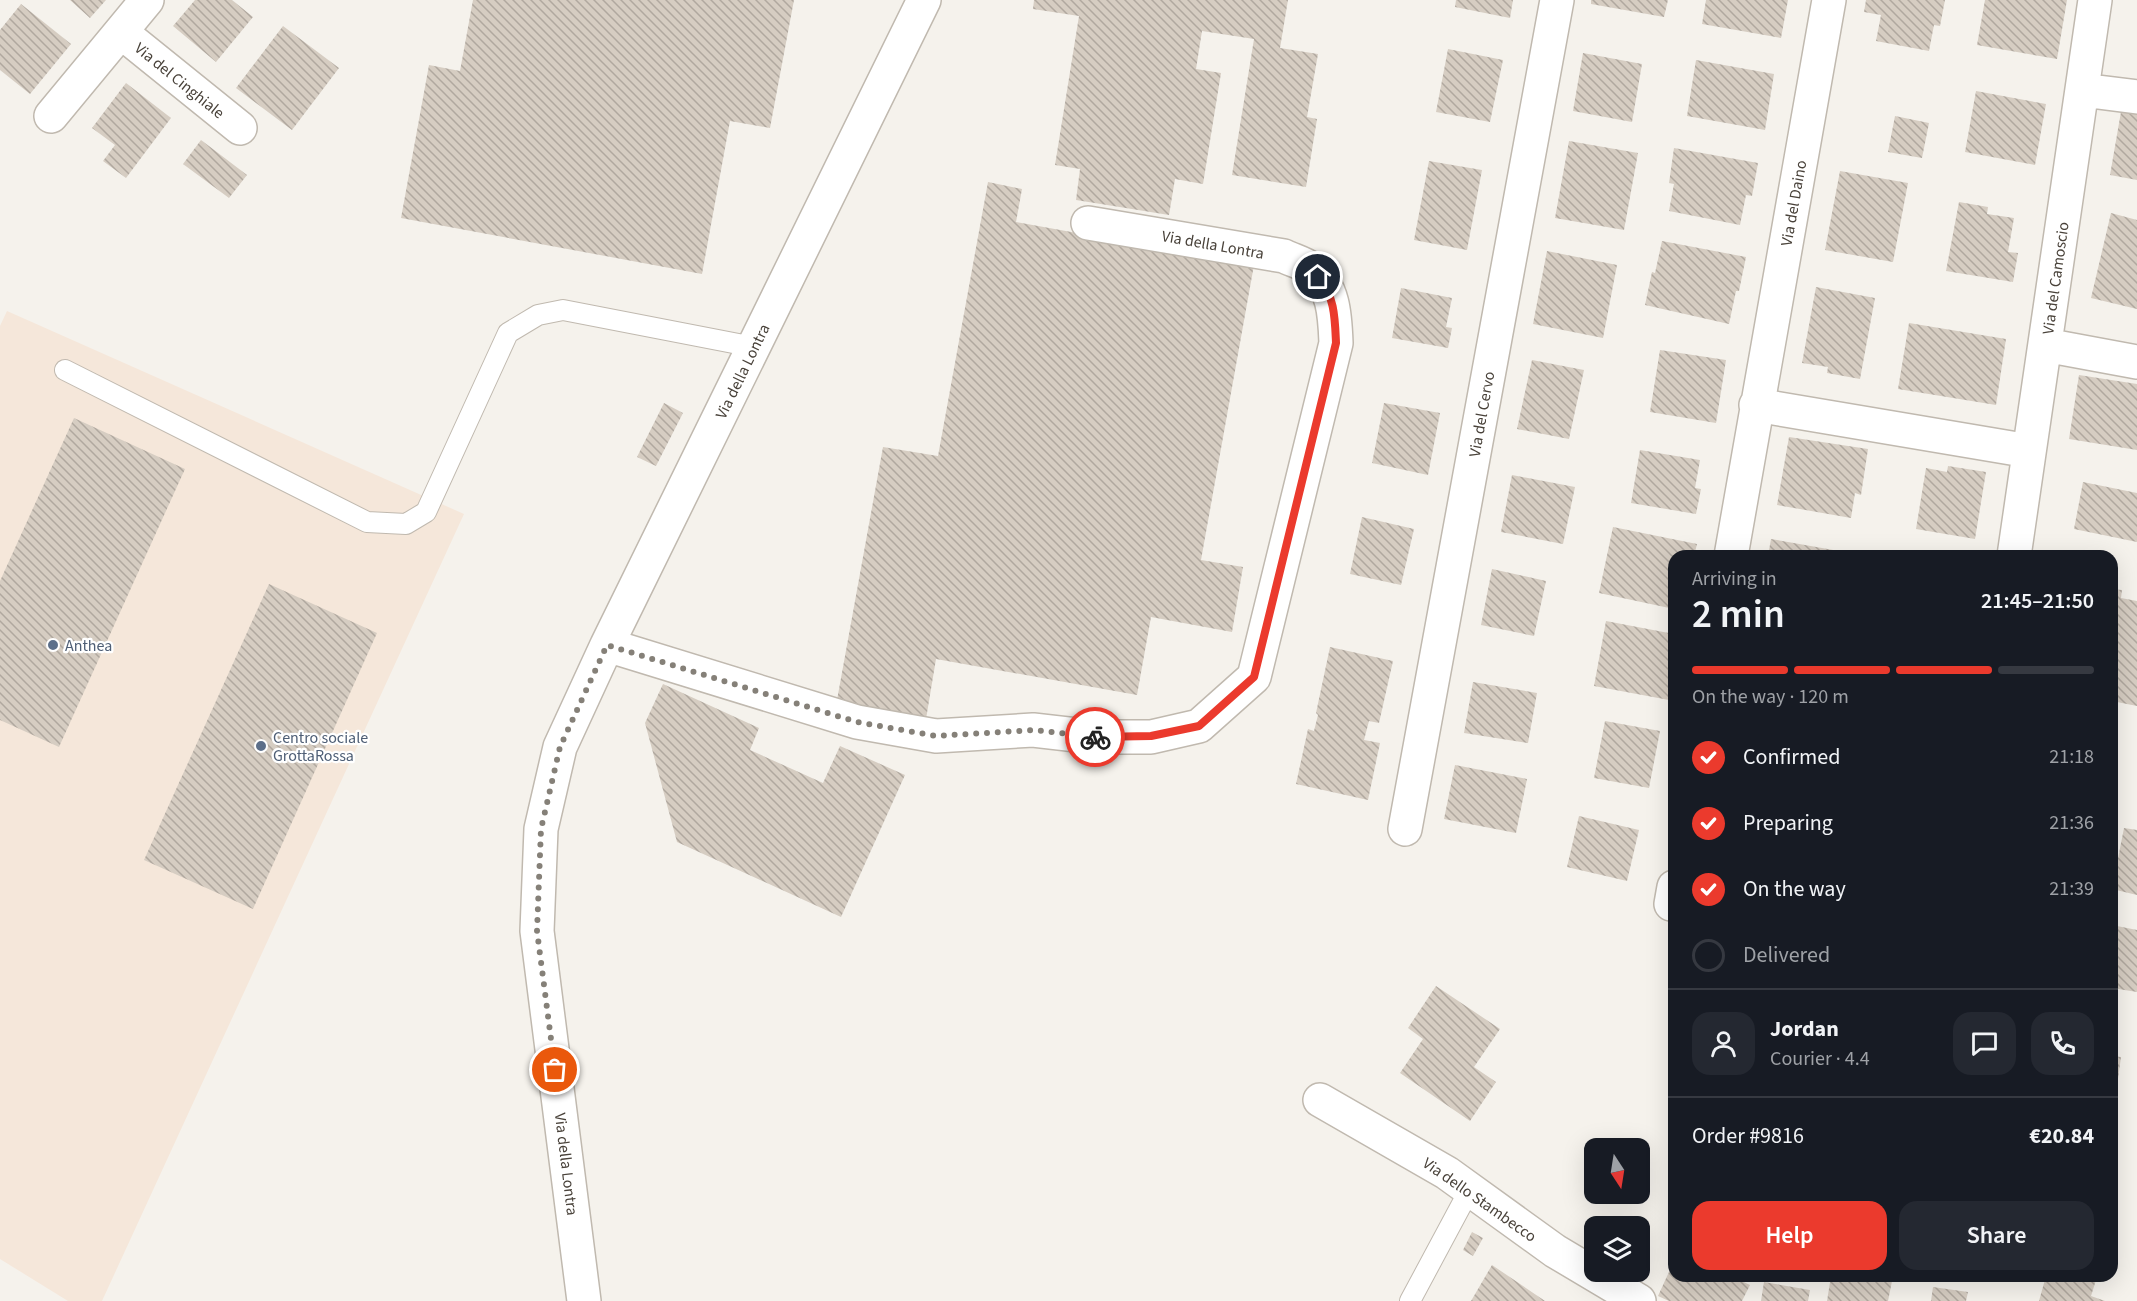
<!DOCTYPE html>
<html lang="en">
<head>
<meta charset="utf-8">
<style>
	:root { --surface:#171b24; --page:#242831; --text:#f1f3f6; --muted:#9ea1a6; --line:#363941; --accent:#eb3a2d }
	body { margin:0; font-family:"Source Sans 3",sans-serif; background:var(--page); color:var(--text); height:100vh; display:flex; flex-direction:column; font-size:22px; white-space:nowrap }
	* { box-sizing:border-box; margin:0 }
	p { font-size:20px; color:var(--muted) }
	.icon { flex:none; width:33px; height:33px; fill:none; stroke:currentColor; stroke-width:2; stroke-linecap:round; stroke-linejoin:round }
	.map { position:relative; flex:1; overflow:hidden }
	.drawer { position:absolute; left:1668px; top:550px; width:450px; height:732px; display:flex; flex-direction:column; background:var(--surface); border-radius:18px; box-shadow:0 6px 24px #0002 }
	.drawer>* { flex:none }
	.needle { width:39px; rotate:168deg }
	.controls { position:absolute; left:1584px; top:1138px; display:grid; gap:12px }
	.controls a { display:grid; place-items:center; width:66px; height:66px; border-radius:12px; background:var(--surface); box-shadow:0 6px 24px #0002; font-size:30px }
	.pin { position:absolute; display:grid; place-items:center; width:51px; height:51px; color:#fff; margin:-26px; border:3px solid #fff; border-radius:50%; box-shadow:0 2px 6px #0007 }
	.courier { position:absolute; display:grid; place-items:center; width:60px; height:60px; margin:-30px; border:4px solid #eb3a2d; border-radius:50%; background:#fff; color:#222; box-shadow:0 2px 8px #0007 }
	.summary em { font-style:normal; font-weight:600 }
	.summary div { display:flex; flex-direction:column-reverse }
	.summary { display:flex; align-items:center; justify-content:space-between; height:102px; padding:0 24px }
	h1 { font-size:39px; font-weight:600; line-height:45px }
	.bar { display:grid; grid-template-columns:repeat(4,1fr); gap:9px 6px; align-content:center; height:72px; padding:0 24px }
	.bar i { height:8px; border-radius:4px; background:var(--line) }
	.bar .selected { background:var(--accent) }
	.bar p { grid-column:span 4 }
	.line { display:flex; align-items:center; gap:15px; padding:0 24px; border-top:2px solid var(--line) }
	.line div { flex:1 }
	.round { display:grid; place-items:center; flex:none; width:63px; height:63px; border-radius:18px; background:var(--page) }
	ol { padding:0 24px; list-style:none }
	li { display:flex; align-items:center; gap:18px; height:66px }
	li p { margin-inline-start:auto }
	li .icon { padding:6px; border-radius:50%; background:var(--accent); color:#fff; stroke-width:4 }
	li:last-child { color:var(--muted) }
	li i { width:33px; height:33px; border:3px solid var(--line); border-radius:50% }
	.primary-button { display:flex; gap:12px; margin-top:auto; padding:12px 24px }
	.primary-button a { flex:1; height:69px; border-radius:18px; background:var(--accent); color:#fff; font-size:24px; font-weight:600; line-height:69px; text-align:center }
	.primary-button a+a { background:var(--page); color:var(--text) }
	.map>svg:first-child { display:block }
	.commercial { fill:#f5e7da }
	.building { fill:url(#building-back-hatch) }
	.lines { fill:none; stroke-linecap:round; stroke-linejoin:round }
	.lane-casing { stroke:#c0b9af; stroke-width:22 }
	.street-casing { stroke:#c0b9af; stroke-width:36 }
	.lane { stroke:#fff; stroke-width:20 }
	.street { stroke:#fff; stroke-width:33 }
	.done { stroke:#858078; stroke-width:6; stroke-dasharray:0 10.8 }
	.route { stroke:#eb3a2d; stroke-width:8 }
	.service-dot { fill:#5c6f8a; stroke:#fff; stroke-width:2 }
	.labels { text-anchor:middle; stroke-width:4.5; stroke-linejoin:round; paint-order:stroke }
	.street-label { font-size:16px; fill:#49423a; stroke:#fff }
	.service-label { font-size:16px; fill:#4e5e75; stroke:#fff; text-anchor:start }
</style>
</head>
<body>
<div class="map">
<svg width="2137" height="1301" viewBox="0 0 2137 1301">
	<defs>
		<pattern id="building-back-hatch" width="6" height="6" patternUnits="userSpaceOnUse" patternTransform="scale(1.5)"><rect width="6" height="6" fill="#d6cdc2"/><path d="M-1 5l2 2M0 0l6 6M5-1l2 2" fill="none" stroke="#b0a89f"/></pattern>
	</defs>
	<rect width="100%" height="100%" fill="#f5f2ec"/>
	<!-- commercial -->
	<path class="commercial" d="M7,311L464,514L102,1301H68L0,1259V326Z"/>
	<!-- building -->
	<path class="building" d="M70,0H106L90,18Z
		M195,0H232L253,17L216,62L173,26Z
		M473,0H794L770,128L730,121L702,274L401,218L429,65L460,71Z
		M1034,0H1288L1280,48L1318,54L1307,117L1317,119L1306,187L1232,175L1254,39L1202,31L1196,69L1221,73L1203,184L1175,179L1169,215L1076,200L1080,169L1055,165L1079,16L1033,9Z
		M1456,0H1513L1510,18L1455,7Z
		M1591,0H1668L1664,17L1591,4Z
		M1706,0H1788L1781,38L1702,24Z
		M1866,0H1945L1940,26L1934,25L1929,51L1876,41L1881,15L1864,12Z
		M1985,0H2067L2057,59L1977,45Z
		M21,4L71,44L30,94L0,70V30Z
		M283,26L339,68L292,130L236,88Z
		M1448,49L1503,60L1490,122L1436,112Z
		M1583,53L1642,64L1632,122L1573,111Z
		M1696,60L1774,74L1765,130L1687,116Z
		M126,83L171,118L126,178L103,161L115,145L92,128Z
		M1976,91L2046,104L2035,165L1965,152Z
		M2122,106L2137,108V180L2110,175Z
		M1895,116L1929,123L1922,158L1888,152Z
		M201,140L247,175L229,198L183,164Z
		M1569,141L1638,153L1624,230L1555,218Z
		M1674,148L1758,163L1752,196L1746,195L1740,225L1669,211L1674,184L1669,183Z
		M1429,161L1482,170L1467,250L1414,240Z
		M1840,171L1908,183L1893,262L1825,250Z
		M988,182L1022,189L1016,222L1254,265L1201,560L1243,567L1232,632L1151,617L1137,695L936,659L926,719L837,700L883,447L938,456Z
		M1959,202L1988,207L1987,214L2014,218L2008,252L2018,253L2013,282L1946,271Z
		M2111,213L2137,220V309L2091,298Z
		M1662,241L1746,257L1739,291H1736L1729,324L1645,305L1652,272L1655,273Z
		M1547,251L1617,265L1603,338L1533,324Z
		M1816,287L1875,298L1860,379L1827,373L1828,367L1802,363Z
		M1401,288L1452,298L1446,327L1452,328L1448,348L1392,338Z
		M1909,323L2006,339L1996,405L1898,389Z
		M1660,350L1726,360L1716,423L1650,412Z
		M1532,360L1584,370L1569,439L1517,429Z
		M2079,375L2137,384V450L2069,439Z
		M664,403L683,413L656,466L637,457Z
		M1384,403L1440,413L1428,475L1372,463Z
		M74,418L185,469L59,747L0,720V581Z
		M1789,437L1868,449L1861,495L1855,493L1851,518L1777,505Z
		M1640,450L1700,460L1695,488L1701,489L1696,514L1631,503Z
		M1948,466L1986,472L1975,539L1916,529L1926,468L1947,472Z
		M1512,475L1575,487L1563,544L1501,532Z
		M2083,482L2137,493V542L2074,529Z
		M1362,517L1414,529L1401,585L1350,574Z
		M1613,527L1697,544L1694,556H1674V609L1599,593Z
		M1771,539L1839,551L1838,556H1768Z
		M1492,569L1546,581L1534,636L1481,625Z
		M269,584L377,633L253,909L144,860Z
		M2112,589L2122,590L2121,598L2137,601V706L2112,701Z
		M1606,621L1674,634L1670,665L1674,666V676L1669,700L1594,686Z
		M1330,647L1393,661L1379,723L1369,721L1364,740L1380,743L1368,800L1296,784L1308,729L1314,731L1318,715L1316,713Z
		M1473,682L1537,693L1528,743L1464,733Z
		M663,684L759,728L750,750L823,783L840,746L905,775L841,917L677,842L645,723Z
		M1605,721L1660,731L1649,788L1594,778Z
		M1455,765L1527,779L1516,833L1444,819Z
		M1579,816L1639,830L1627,881L1567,867Z
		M2124,828L2137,830V895L2112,889Z
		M2112,925L2137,930V992L2112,988Z
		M1436,986L1500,1029L1474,1067L1496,1082L1470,1121L1400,1073L1423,1039L1408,1028Z
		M2112,1056L2121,1057L2113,1115H2112Z
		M1472,1232L1483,1238L1473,1256L1463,1250Z
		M1674,1261V1276H1731L1750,1285L1742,1301H1669L1658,1296Z
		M1492,1265L1545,1301H1471Z
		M1831,1276H1893L1888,1301H1827Z
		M2046,1276H2085L2096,1280L2091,1296L2105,1301H2039Z
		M1764,1282L1810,1290L1808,1301H1761Z
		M1933,1287L1968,1292L1966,1301H1931Z"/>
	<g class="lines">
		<defs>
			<path id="lane" d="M65,370L367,522L406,524L426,512L508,333L538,315L563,310L754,347
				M1410,1301L1470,1189"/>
			<path id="street" d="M121,32L240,128
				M2082,90L2137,97
				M51,116L147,0
				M2045,345L2137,362
				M1756,405L2029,451
				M1731,556L1829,0
				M2014,556L2095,0
				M607,645L857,722L936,736L1033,730L1094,737H1151L1199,726L1254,677L1336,343C1335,316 1334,286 1310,268C1303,263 1292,260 1284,256L1088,223
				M1405,829L1557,0
				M1671,904L1674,887
				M1320,1100L1447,1173L1555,1251L1639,1301
				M584,1301L537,931L541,829L560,747L607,645L924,0"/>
		</defs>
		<!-- lane casing -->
		<use href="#lane" class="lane-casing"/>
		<!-- street casing -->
		<use href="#street" class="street-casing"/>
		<!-- lane -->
		<use href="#lane" class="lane"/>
		<!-- street -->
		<use href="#street" class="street"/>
	</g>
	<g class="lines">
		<!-- done -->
		<path class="done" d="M555,1070L537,931L541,829L560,747L607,645L857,722L936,736L1034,730L1095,737"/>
		<!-- route -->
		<path class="route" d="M1095,737L1151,736L1199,726L1254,677L1336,343C1335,320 1335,295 1318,277"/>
	</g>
	<!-- markers -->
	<g class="service-dot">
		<circle cx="53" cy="645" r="6"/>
		<circle cx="261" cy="746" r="6"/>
	</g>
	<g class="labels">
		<!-- street labels -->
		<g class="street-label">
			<text transform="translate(180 80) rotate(39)" y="6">Via del Cinghiale</text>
			<text transform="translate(1793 203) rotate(-80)" y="6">Via del Daino</text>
			<text transform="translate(1213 244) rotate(10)" y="6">Via della Lontra</text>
			<text transform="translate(2055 278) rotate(-82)" y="6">Via del Camoscio</text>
			<text transform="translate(742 371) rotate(-64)" y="6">Via della Lontra</text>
			<text transform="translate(1481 414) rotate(-80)" y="6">Via del Cervo</text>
			<text transform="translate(567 1164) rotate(83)" y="6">Via della Lontra</text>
			<text transform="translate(1480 1199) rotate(35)" y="6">Via dello Stambecco</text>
		</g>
		<!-- service labels -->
		<g class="service-label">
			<text x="65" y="651">Anthea</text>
			<text x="273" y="743">Centro sociale<tspan x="273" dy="18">GrottaRossa</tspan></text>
		</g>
	</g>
</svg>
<div class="controls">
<a><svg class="needle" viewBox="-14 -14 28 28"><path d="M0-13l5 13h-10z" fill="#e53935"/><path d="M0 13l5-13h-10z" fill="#9ea1a6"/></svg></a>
<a><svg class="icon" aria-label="layers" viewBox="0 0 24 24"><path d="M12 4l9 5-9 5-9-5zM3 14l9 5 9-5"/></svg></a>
</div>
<div class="pin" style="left:555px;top:1070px;background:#ea580c"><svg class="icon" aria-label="bag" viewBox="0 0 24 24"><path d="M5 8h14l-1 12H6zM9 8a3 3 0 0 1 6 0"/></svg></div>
<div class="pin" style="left:1318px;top:277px;background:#1f2937"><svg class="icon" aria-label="home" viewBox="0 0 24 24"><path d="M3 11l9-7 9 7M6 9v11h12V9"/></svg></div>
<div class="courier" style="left:1095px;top:737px"><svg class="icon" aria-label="bike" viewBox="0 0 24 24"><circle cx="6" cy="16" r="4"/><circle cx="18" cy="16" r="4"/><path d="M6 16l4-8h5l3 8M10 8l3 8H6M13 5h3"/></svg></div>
<section class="drawer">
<div class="summary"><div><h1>2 min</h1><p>Arriving in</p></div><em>21:45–21:50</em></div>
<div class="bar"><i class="selected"></i><i class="selected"></i><i class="selected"></i><i></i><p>On the way · 120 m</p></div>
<ol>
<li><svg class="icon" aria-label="check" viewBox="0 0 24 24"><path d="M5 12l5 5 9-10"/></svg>Confirmed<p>21:18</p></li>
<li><svg class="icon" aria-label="check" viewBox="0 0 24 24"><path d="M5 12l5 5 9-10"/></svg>Preparing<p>21:36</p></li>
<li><svg class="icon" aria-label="check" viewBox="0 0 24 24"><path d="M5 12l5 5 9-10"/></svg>On the way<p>21:39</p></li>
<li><i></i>Delivered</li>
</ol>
<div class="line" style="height:108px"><a class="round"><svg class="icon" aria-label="person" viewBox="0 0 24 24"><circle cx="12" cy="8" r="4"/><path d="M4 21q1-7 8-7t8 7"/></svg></a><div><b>Jordan</b><p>Courier · 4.4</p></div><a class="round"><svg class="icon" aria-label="chat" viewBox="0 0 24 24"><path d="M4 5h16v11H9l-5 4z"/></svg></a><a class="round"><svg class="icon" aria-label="phone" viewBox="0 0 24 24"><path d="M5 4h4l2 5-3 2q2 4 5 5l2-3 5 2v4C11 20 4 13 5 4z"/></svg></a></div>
<div class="line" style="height:78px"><div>Order #9816</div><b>€20.84</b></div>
<div class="primary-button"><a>Help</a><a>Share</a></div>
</section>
</div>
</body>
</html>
